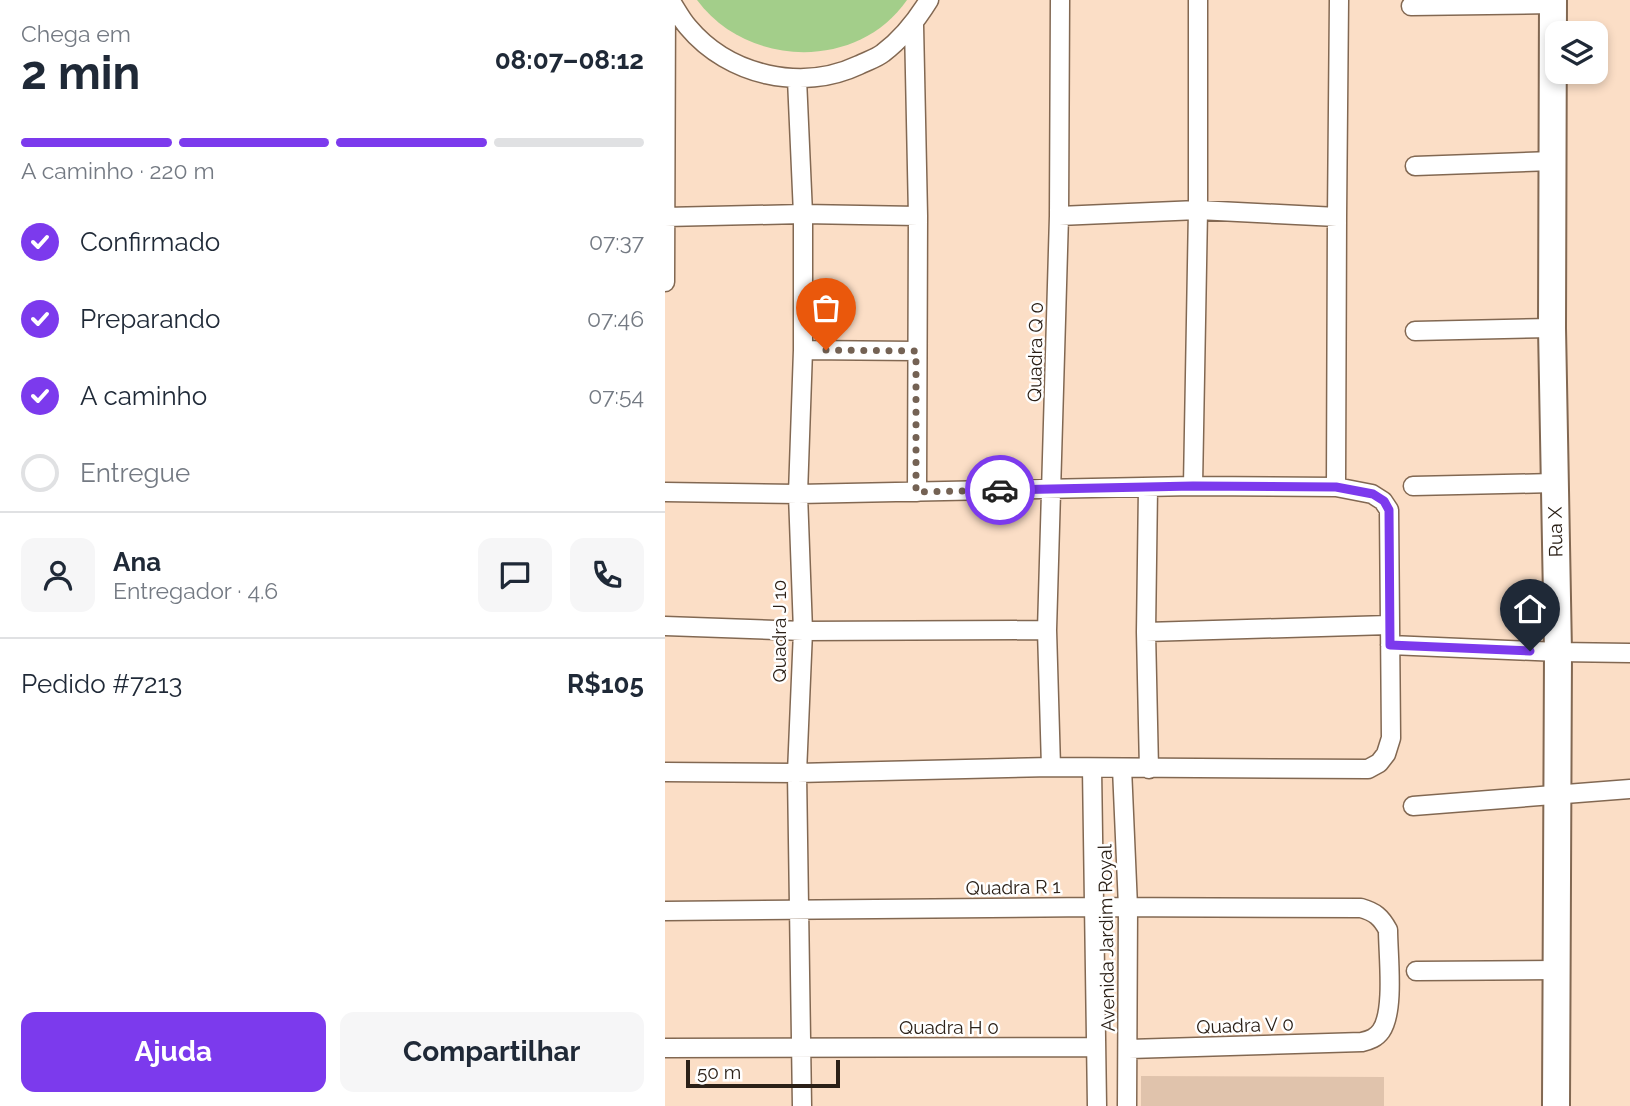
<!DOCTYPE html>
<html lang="pt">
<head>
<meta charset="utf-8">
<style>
	:root { --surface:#fff; --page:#f6f6f7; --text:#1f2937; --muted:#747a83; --line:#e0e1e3; --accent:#7c3aed }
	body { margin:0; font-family:Raleway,sans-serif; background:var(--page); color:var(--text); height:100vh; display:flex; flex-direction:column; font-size:26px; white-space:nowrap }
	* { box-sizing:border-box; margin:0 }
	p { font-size:23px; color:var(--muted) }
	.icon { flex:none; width:38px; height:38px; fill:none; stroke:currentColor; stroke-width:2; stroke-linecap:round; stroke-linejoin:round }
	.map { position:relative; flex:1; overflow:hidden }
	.sheet { display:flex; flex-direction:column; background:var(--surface); width:665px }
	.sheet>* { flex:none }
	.buttons { position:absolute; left:880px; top:21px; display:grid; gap:14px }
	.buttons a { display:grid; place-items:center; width:63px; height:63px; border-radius:14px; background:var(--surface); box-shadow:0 4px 10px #0003; font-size:35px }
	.scale { position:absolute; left:21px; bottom:18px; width:154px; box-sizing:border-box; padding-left:7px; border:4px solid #2b2017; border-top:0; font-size:19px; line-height:24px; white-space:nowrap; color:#2b2017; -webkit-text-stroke:5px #fff; paint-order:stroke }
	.pin { position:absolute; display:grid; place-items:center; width:60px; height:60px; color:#fff; margin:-72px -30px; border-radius:50% 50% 50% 0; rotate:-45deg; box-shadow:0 0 7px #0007 }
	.pin .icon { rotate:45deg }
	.courier { position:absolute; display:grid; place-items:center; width:70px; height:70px; margin:-35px; border:5px solid #7c3aed; border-radius:50%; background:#fff; color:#222; box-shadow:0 2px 9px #0007 }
	.headline em { font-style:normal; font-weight:700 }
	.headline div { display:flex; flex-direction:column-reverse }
	.headline { display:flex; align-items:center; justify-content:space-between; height:119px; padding:0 21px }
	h1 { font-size:46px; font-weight:700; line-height:52px }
	.bar { display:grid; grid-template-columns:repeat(4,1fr); gap:10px 7px; align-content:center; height:84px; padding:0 21px }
	.bar i { height:9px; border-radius:5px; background:var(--line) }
	.bar .on { background:var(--accent) }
	.bar p { grid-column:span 4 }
	.line { display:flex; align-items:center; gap:18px; padding:0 21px; border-top:2px solid var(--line) }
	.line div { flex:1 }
	.round { display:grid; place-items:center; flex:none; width:74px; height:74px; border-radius:14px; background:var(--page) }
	ol { padding:0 21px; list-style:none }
	li { display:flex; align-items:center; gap:21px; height:77px }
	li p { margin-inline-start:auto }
	li .icon { padding:7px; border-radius:50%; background:var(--accent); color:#fff; stroke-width:4 }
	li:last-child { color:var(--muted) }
	li i { width:38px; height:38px; border:4px solid var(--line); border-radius:50% }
	.cta { display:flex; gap:14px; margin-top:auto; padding:14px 21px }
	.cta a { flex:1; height:80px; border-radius:14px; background:var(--accent); color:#fff; font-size:28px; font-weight:700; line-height:80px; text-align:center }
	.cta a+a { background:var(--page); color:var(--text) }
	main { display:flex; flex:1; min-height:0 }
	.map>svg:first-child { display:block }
	.green { fill:#a3ce8a }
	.building { fill:#e0c3ac }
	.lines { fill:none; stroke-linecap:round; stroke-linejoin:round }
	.street-casing { stroke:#826852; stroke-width:21 }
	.secondary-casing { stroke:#826852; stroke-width:30 }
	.street { stroke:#fff; stroke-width:18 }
	.secondary { stroke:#fff; stroke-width:26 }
	.done { stroke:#746254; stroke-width:7; stroke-dasharray:0 12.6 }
	.route { stroke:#7c3aed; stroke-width:9 }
	.labels { text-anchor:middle; stroke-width:5; stroke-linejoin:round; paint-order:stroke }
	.street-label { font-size:19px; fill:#2b2017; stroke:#fff }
</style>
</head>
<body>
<main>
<section class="sheet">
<div class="headline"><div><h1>2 min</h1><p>Chega em</p></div><em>08:07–08:12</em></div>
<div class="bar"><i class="on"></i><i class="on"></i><i class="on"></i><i></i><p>A caminho · 220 m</p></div>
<ol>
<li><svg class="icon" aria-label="check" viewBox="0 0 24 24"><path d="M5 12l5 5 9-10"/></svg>Confirmado<p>07:37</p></li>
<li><svg class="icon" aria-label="check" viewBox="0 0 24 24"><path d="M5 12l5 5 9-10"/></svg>Preparando<p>07:46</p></li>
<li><svg class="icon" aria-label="check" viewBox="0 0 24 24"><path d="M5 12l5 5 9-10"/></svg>A caminho<p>07:54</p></li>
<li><i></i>Entregue</li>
</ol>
<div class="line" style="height:126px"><a class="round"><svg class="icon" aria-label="person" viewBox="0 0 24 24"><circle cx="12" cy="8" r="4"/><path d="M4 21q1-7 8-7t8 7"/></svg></a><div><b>Ana</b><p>Entregador · 4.6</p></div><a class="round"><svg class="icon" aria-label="chat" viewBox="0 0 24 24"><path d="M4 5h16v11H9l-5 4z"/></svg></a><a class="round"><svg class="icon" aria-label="phone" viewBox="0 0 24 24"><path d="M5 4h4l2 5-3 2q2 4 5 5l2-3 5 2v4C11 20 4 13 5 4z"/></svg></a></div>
<div class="line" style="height:91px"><div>Pedido #7213</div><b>R$105</b></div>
<div class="cta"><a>Ajuda</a><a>Compartilhar</a></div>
</section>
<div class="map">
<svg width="965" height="1106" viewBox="0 0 965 1106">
	<rect width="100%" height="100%" fill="#fbdec6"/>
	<!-- green -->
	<path class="green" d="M32,0H242C193,71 82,68 32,0Z"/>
	<!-- building -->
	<path class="building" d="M476,1076L719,1077V1106H476Z"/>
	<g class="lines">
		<defs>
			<path id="street" d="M5,0C11,9 16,19 23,27C64,76 137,92 194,65C202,61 212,58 218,53C238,38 251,21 264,0
				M746,6L888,4
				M249,25L253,216L252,492
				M132,79L138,214V350L133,494L138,631L132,773L137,1106
				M750,166L888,161
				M394,216L533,210L672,217L671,487
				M0,217L138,214L253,216
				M672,217L674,0
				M0,282L1,0
				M750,331L887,328
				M138,350L251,351
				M528,486L533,210V0
				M748,486L889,483
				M483,488L481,632L484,769
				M0,492L133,494L528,486L671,487L707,494L718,501L724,510L726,738L721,754L714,763L703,769L386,767L132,773L0,772
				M0,626L138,631L382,630
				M481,632L724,625
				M725,645L893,652L965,653
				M386,767L382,630L394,216L395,0
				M427,768L432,1106
				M457,768L463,907L462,1106
				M748,806L965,789
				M0,911L429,907L696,908C710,912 716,917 723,930C723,955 730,1011 716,1031C711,1038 705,1040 697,1042L464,1049
				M751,971L892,970
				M0,1048L431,1047"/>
			<path id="secondary" d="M888,0L887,328L893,652L891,1106"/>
		</defs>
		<!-- street casing -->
		<use href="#street" class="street-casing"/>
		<!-- secondary casing -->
		<use href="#secondary" class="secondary-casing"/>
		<!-- street -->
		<use href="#street" class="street"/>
		<!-- secondary -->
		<use href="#secondary" class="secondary"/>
	</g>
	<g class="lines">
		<!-- done -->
		<path class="done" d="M161,350L251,351V492L335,490"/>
		<!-- route -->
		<path class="route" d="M335,490L528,486L671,487L708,494L719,501L724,510L725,645L865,651"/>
	</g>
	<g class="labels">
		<!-- street labels -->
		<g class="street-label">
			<text transform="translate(370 352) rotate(-89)" y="7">Quadra Q 0</text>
			<text transform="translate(890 532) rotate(-91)" y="7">Rua X</text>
			<text transform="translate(114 631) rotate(-90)" y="7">Quadra J 10</text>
			<text transform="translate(348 887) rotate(-1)" y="7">Quadra R 1</text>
			<text transform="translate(441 938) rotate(-91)" y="7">Avenida Jardim Royal</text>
			<text transform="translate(580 1025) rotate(-2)" y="7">Quadra V 0</text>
			<text x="284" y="1034">Quadra H 0</text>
		</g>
	</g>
</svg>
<div class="buttons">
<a><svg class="icon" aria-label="layers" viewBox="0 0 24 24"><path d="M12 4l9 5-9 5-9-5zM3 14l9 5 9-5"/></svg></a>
</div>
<div class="scale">50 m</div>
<div class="pin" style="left:161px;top:350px;background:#ea580c"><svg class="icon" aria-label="bag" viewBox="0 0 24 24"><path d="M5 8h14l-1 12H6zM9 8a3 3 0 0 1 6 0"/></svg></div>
<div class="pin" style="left:865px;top:651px;background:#1f2937"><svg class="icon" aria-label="home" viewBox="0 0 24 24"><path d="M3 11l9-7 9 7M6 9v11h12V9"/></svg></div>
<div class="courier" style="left:335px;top:490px"><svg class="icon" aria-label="car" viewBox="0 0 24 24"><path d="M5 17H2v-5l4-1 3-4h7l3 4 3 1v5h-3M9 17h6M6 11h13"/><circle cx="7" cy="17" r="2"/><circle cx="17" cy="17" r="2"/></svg></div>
</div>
</main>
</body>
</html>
